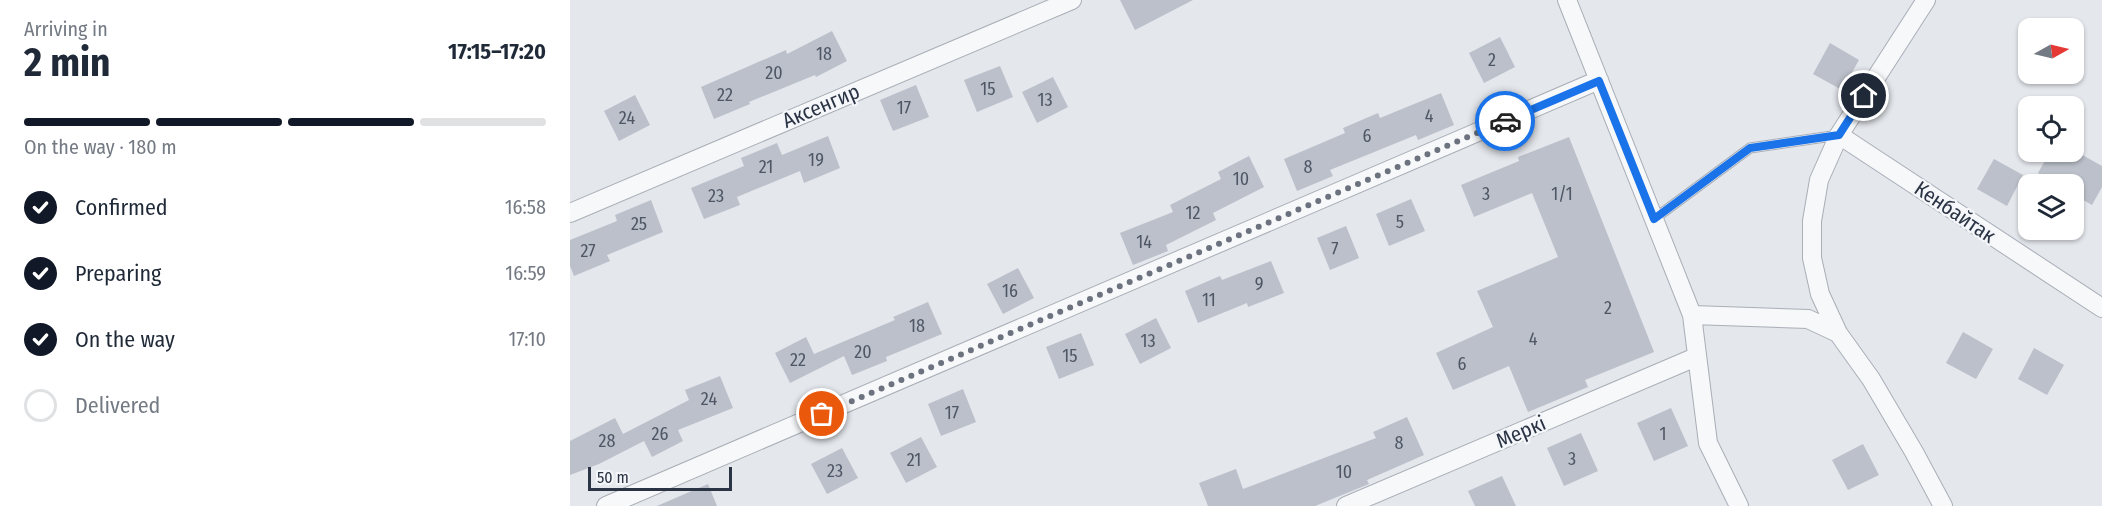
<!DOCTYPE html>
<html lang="en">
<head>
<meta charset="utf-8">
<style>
	:root { --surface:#fff; --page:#f6f6f7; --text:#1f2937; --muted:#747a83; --line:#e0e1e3; --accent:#111827 }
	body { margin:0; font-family:"Fira Sans Condensed",sans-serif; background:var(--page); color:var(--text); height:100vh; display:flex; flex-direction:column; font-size:22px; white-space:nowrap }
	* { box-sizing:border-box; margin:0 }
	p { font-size:20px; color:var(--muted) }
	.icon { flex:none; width:33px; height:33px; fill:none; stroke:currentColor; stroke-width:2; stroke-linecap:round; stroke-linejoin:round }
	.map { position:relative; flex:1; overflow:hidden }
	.drawer { display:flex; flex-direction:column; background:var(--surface); width:570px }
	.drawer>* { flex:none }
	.needle { width:39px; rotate:82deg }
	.fabs { position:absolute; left:1448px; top:18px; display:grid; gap:12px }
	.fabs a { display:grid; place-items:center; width:66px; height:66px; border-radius:12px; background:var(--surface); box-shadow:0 2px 4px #0004; font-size:30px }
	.scale { position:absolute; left:18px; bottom:15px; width:144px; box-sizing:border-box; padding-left:6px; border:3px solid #2b3445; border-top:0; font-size:16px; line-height:21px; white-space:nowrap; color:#2b3445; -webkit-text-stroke:4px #f4f6f9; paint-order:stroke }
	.pin { position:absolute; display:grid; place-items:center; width:51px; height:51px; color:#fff; margin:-26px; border:3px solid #fff; border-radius:50%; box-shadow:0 2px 6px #0007 }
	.courier { position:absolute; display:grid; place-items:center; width:60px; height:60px; margin:-30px; border:4px solid #1a73e8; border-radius:50%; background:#fff; color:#222; box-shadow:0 2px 8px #0007 }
	.head em { font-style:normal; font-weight:700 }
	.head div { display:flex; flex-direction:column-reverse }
	.head { display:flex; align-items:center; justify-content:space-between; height:102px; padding:0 24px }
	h1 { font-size:39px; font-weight:700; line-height:45px }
	.bar { display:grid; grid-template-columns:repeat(4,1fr); gap:9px 6px; align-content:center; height:72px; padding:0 24px }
	.bar i { height:8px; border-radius:4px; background:var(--line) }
	.bar .active { background:var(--accent) }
	.bar p { grid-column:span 4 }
	ol { padding:0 24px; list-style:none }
	li { display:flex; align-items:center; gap:18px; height:66px }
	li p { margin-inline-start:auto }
	li .icon { padding:6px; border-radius:50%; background:var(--accent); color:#fff; stroke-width:4 }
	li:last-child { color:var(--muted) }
	li i { width:33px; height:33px; border:3px solid var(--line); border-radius:50% }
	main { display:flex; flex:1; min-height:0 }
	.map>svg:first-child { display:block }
	.building { fill:#bbc0ca }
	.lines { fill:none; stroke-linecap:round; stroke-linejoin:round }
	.lane-casing { stroke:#a9aeb7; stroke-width:11 }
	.street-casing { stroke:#a9aeb7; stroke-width:20 }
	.lane { stroke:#f7f8fa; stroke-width:9 }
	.street { stroke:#f7f8fa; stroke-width:18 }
	.done { stroke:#6c737f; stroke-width:6; stroke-dasharray:0 10.8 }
	.route { stroke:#1a73e8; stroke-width:8 }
	.labels { text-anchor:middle; stroke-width:4.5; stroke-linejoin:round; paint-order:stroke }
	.number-label { font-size:18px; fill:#4f5766 }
	.street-label { font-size:21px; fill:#2b3445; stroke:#f4f6f9 }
</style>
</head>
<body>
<main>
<section class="drawer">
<div class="head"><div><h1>2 min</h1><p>Arriving in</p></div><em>17:15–17:20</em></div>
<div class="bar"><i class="active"></i><i class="active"></i><i class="active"></i><i></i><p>On the way · 180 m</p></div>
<ol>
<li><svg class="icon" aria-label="check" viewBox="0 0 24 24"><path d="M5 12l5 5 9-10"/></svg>Confirmed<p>16:58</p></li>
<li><svg class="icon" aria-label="check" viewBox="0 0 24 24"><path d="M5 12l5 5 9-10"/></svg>Preparing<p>16:59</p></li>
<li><svg class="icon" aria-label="check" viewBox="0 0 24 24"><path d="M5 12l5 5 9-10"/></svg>On the way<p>17:10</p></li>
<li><i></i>Delivered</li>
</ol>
</section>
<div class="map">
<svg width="1532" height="506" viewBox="0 0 1532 506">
	<rect width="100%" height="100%" fill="#e4e7ec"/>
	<!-- building -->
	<path class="building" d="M550,0H623L565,30Z
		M262,31L277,61L246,77L245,75L179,102L180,104L144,119L131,87L216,50L217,54Z
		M930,37L945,67L914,83L899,53Z
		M1260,43L1289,60L1272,90L1243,74Z
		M430,66L443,97L407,112L394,80Z
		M483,77L498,107L467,123L452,92Z
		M346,85L359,117L323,131L310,100Z
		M871,93L884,125L848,140L846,135L760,170L763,176L727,191L714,159L775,133L773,128L808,113L810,118Z
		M65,95L80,125L49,141L34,111Z
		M258,136L270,168L234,183L230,171L167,197L170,205L134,219L121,188L174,166L171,158L207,143L212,155Z
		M999,137L1084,352L1015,380L1018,387L958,412L939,366L883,390L866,353L923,327L907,291L988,257L962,193L904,217L891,185L949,161L948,157Z
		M1480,152H1507L1532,166V187L1522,205L1503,194V184H1487L1468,173Z
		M679,156L694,187L643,213L646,220L596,245L598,251L563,265L550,233L603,212L600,205L651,179L648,172Z
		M1424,159L1453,175L1437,206L1407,189Z
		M841,199L855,231L819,246L806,214Z
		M81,200L93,232L37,255L40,261L4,276L0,266V240L47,221L45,215Z
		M776,226L789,258L760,270L747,238Z
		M701,261L714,293L678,307L677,303L628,323L615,291L650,276L652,280Z
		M448,268L464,298L433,314L417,284Z
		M358,302L372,334L316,357L317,361L282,375L274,356L220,383L205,353L236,337L244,354L325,320L323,317Z
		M586,318L601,348L570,364L555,334Z
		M1393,332L1423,349L1406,379L1376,363Z
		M511,333L524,365L489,379L476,347Z
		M1464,348L1494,365L1477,395L1448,379Z
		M150,376L163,408L108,430L113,441L82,457L74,441L29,464L0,475V441L45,418L53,434L119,400L115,390Z
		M393,389L406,422L371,436L358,404Z
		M1101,408L1118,446L1084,461L1067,423Z
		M837,417L854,455L797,480L799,484L745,506H638L629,483L666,469L673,489L806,438L803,432Z
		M1011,433L1028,471L994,486L977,448Z
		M351,437L367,467L336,483L320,453Z
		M1293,444L1309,475L1278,490L1262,460Z
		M272,448L288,478L257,494L241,464Z
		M932,476L946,506H905L898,491Z
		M138,484L147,506H87Z"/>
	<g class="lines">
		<defs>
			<path id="lane" d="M1084,219L1180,148L1269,135"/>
			<path id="street" d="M997,0L1122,315L1138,443L1169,506
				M1269,135L1532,308
				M0,213L502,0
				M1122,315L1238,319L1268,333L1301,379L1344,452L1373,506
				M1268,333L1250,294L1242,258V221L1249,180L1269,135L1356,0
				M36,506L1029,80
				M776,506L1126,357"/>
		</defs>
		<!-- lane casing -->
		<use href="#lane" class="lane-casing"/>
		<!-- street casing -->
		<use href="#street" class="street-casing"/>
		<!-- lane -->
		<use href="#lane" class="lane"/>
		<!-- street -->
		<use href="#street" class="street"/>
	</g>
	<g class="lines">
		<!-- done -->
		<path class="done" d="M252,414L935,121"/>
		<!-- route -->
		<path class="route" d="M935,121L1029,81L1084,219L1180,148L1269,135L1294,96"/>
	</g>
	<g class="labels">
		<!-- number labels -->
		<g class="number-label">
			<text x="254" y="60">18</text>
			<text x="922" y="66">2</text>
			<text x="204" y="79">20</text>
			<text x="418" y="95">15</text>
			<text x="155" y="101">22</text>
			<text x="475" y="106">13</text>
			<text x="334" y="114">17</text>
			<text x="859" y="122">4</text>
			<text x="57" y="124">24</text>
			<text x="797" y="142">6</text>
			<text x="246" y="166">19</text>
			<text x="196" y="173">21</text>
			<text x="738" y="173">8</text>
			<text x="671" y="185">10</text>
			<text x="916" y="200">3</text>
			<text x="992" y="200">1/1</text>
			<text x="146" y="202">23</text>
			<text x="623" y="219">12</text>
			<text x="830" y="228">5</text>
			<text x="69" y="230">25</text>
			<text x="574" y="248">14</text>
			<text x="765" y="255">7</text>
			<text x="18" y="257">27</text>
			<text x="689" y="290">9</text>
			<text x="440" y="297">16</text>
			<text x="639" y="306">11</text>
			<text x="1038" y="314">2</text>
			<text x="347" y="332">18</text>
			<text x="963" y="345">4</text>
			<text x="578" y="347">13</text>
			<text x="293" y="358">20</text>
			<text x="500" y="362">15</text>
			<text x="228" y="366">22</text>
			<text x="892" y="370">6</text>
			<text x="139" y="405">24</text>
			<text x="382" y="419">17</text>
			<text x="90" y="440">26</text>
			<text x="1093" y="440">1</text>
			<text x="37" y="447">28</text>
			<text x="829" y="449">8</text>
			<text x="1002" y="465">3</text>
			<text x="344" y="466">21</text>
			<text x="265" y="477">23</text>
			<text x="774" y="478">10</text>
		</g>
		<!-- street labels -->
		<g class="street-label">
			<text transform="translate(251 106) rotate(-23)" y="7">Аксенгир</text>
			<text transform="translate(1385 212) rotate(34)" y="7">Кенбайтак</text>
			<text transform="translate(951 432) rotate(-23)" y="7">Меркі</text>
		</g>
	</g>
</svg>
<div class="fabs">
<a><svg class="needle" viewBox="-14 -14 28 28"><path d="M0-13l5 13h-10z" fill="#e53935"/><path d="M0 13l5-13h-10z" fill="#747a83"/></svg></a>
<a><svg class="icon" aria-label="locate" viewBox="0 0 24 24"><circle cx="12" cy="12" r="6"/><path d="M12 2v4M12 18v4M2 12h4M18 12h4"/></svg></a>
<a><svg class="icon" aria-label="layers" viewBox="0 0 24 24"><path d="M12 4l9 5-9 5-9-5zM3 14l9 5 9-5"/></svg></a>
</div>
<div class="scale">50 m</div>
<div class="pin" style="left:252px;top:414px;background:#ea580c"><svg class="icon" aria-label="bag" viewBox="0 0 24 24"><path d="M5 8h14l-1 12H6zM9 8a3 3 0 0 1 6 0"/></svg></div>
<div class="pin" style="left:1294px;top:96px;background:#1f2937"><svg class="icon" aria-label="home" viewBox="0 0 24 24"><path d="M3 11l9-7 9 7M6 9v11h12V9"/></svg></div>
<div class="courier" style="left:935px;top:121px"><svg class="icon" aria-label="car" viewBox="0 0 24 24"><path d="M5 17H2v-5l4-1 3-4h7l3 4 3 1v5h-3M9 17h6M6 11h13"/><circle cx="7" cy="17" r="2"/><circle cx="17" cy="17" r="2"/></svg></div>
</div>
</main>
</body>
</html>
